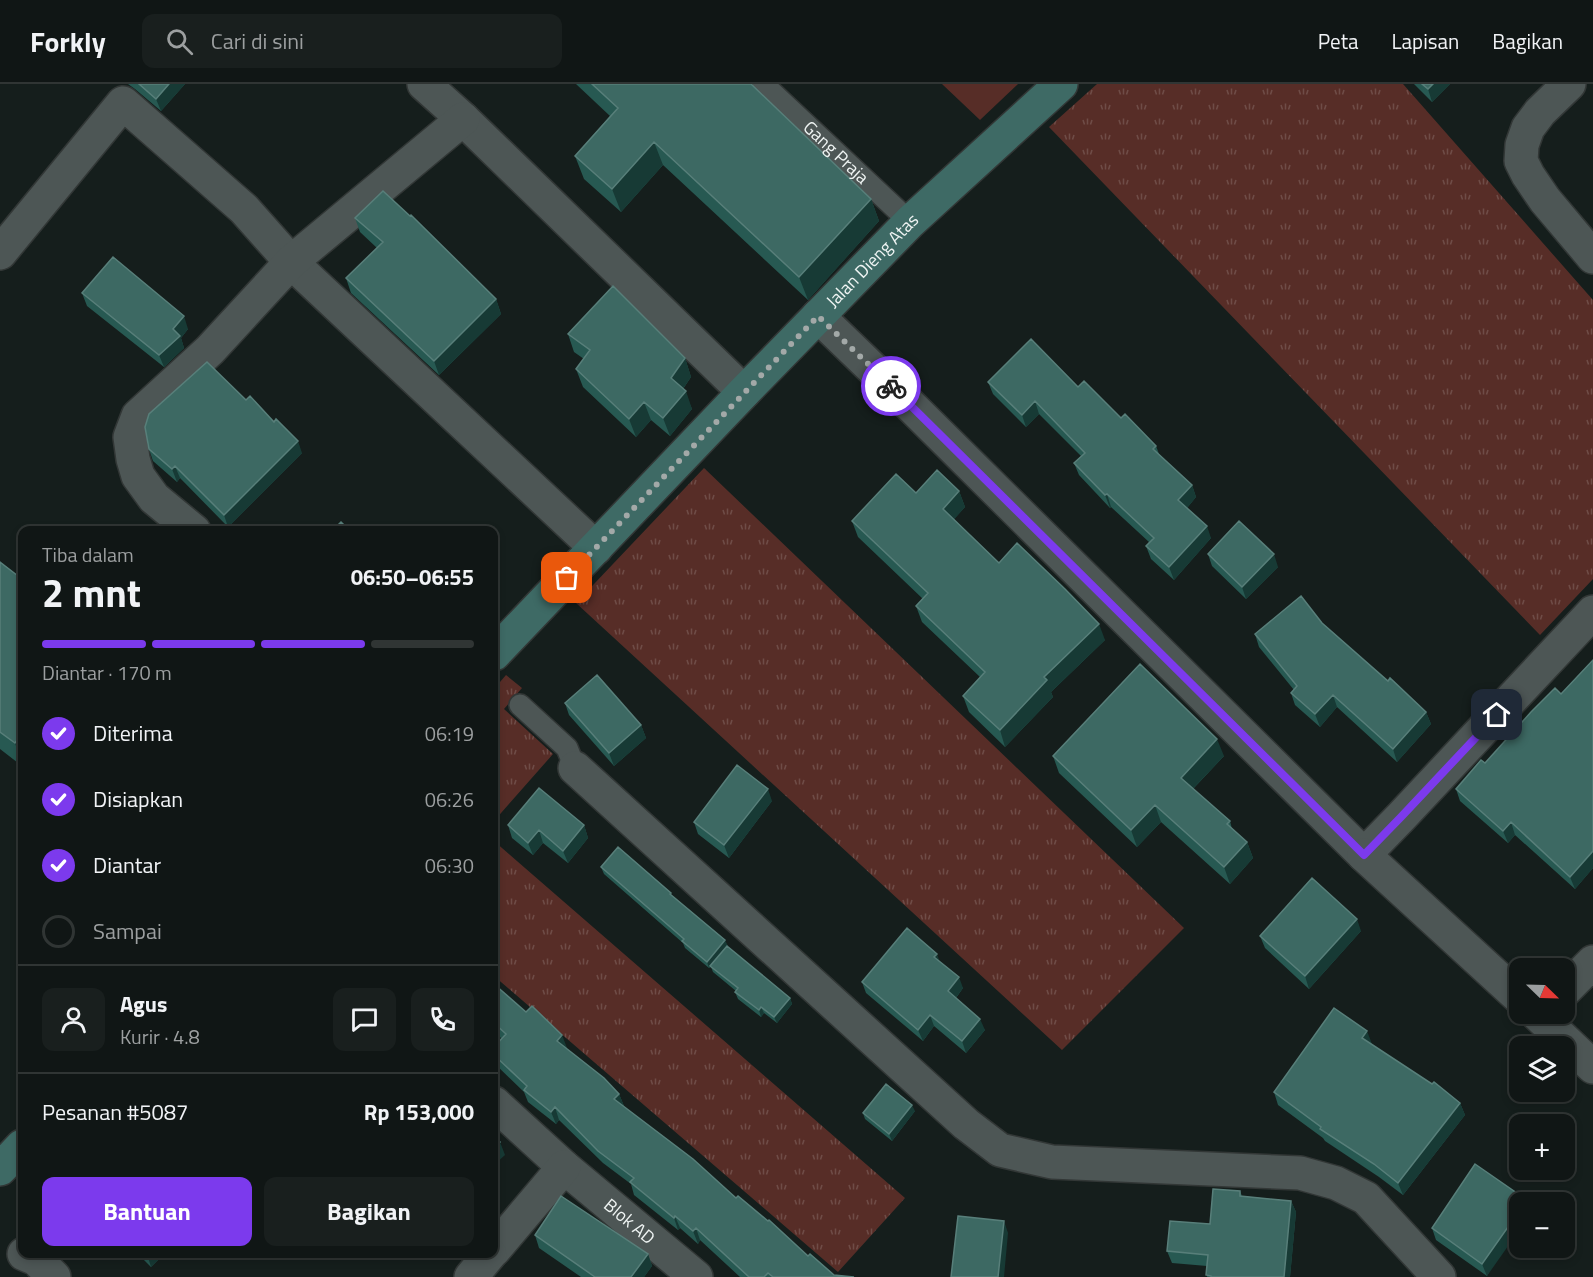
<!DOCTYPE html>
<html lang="id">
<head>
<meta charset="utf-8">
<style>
	:root { --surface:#101615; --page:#191f1e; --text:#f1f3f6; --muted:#9c9fa0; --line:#303534; --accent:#7c3aed }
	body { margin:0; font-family:"Titillium Web",sans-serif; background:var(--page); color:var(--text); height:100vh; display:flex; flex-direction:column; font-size:22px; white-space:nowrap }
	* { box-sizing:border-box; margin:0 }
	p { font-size:20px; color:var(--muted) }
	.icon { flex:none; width:33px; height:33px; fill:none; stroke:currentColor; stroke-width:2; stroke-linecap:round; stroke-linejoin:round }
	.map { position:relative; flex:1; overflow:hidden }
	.details { position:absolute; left:18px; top:442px; width:480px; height:732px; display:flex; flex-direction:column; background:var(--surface); border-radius:12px; box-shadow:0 3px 9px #0003,0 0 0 2px var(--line) }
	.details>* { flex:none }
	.needle { width:39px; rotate:113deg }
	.fabs { position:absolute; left:1509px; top:874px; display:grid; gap:12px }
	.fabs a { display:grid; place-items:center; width:66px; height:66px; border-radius:12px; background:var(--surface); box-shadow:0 3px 9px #0003,0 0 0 2px var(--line); font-size:30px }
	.pin { position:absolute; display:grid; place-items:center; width:51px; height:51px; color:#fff; margin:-26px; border-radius:12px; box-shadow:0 3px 9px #0006 }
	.courier { position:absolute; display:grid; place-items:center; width:60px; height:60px; margin:-30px; border:4px solid #7c3aed; border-radius:50%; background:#fff; color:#222; box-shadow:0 2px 8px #0007 }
	.overview em { font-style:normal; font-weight:700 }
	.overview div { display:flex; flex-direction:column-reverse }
	.overview { display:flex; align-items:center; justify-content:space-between; height:102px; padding:0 24px }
	h1 { font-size:39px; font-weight:700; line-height:45px }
	.bar { display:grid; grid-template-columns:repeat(4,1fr); gap:9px 6px; align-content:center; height:72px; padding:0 24px }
	.bar i { height:8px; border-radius:4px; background:var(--line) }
	.bar .current { background:var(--accent) }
	.bar p { grid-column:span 4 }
	.line { display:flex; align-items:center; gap:15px; padding:0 24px; border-top:2px solid var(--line) }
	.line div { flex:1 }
	.round { display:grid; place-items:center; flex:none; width:63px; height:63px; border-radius:12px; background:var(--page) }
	ol { padding:0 24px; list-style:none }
	li { display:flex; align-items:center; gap:18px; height:66px }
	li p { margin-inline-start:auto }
	li .icon { padding:6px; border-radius:50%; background:var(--accent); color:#fff; stroke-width:4 }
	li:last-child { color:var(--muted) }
	li i { width:33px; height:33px; border:3px solid var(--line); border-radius:50% }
	.button { display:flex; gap:12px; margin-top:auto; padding:12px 24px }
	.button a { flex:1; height:69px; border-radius:12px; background:var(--accent); color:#fff; font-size:24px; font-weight:700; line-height:69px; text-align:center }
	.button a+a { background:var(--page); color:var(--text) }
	header { display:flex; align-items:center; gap:36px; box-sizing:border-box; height:84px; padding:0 30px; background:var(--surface); border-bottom:2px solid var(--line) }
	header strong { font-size:28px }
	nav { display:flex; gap:33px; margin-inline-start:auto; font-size:21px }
	.search { width:420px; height:54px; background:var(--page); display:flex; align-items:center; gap:15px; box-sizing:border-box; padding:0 21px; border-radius:12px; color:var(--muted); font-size:22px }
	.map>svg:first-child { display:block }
	.grass { fill:url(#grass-tufts) }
	.pitch { fill:#572d27 }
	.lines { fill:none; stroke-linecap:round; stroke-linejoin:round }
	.lane-casing { stroke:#323736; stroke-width:24 }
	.street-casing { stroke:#323736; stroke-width:36 }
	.secondary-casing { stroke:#323736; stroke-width:36 }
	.lane { stroke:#4d5655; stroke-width:21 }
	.street { stroke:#4d5655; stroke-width:33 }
	.secondary { stroke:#3e6a65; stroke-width:33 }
	.wall { fill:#275952 }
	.shaded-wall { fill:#173a35 }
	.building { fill:#3d6963; stroke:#587f7a; stroke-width:1.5 }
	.done { stroke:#a3a9a8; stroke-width:6; stroke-dasharray:0 10.8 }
	.route { stroke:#7c3aed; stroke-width:8 }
	.labels { text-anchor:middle; stroke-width:5; stroke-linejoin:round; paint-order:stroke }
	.street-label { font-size:18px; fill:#eff4f3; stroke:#050707 }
</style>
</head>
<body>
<header>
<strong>Forkly</strong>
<div class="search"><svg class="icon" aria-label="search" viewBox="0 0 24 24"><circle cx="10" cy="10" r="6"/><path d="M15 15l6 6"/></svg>Cari di sini</div>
<nav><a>Peta</a><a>Lapisan</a><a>Bagikan</a></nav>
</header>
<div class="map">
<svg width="1593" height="1193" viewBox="0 0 1593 1193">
	<defs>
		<pattern id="grass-tufts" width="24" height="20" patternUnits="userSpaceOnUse" patternTransform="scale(1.5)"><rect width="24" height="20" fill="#572d27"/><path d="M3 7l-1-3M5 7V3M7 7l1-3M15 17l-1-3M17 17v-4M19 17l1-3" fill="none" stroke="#6f4c47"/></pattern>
	</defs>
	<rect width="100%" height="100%" fill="#151e1c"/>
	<!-- grass -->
	<path class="grass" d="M1097,0H1403L1593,216V495L1540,551L1049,43Z
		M704,384L1184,844L1062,966L576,519Z
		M506,591L522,604L504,625L553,670L494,737V605Z
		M494,757L905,1114L838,1188L494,892Z"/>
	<!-- pitch -->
	<path class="pitch" d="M942,0H1018L980,36Z"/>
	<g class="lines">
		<defs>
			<g id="lane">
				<path id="s1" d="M763,0L910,138"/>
				<path d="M520,621L567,664L575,684"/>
			</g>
			<g id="street">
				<path d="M424,0L463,35L744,308"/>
				<path d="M1569,0L1540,28L1528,44L1522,61L1521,77L1528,91L1545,116L1593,173"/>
				<path d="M0,169L123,19L244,125L291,178L596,464"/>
				<path d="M818,232L906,317L1364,771L1401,733L1593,528"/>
				<path d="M194,447L154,414L138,392L133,375L130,353L138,332L210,266L291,178L463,35"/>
				<path d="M575,684L966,1040L1000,1066L1052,1078L1300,1089L1336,1099L1366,1114L1439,1193"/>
				<path d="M1364,771L1520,914"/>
				<path d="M1564,907L1593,878"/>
				<path d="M1537,930L1593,983"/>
				<path id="s2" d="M494,1019L564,1083L696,1193"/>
				<path d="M494,1166L564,1083"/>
				<path d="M24,1170L36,1175L54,1193"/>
				<path d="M471,1193L490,1170"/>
			</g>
			<g id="secondary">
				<path id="s3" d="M494,570L744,308L910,138L1061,0"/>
				<path d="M0,1085L22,1062"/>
			</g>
		</defs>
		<!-- lane casing -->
		<use href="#lane" class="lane-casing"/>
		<!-- street casing -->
		<use href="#street" class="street-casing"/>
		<!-- secondary casing -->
		<use href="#secondary" class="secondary-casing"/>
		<!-- lane -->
		<use href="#lane" class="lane"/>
		<!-- street -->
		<use href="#street" class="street"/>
		<!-- secondary -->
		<use href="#secondary" class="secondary"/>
	</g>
	<!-- wall -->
	<path class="wall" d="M128,0H185L161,27L135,5Z
		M576,0H751L871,115L879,137L808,216L663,81L621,128L584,95L575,72L610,32Z
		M1414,0H1450L1432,18Z
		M410,132L496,215L501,230L439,291L351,209L346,194L377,164L360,148L355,134Z
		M82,209L188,245L181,254L184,264L164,283L87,222Z
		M568,250L685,274L691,293L683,305L692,325L670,352L651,336L636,353L583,303L576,285L584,275L574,268Z
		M988,298L1078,303L1121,334L1156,362L1159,370L1192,401L1196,413L1187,424L1211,454L1174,496L1151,475L1146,462L1149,458L1111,423L1110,424L1079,391L1074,379L1081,372L1039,330L1026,343L993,310Z
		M149,365L302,369L228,443L180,394L177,398L153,377Z
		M959,407L965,423L954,435L999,479L1105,556L1051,608L1053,613L1005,663L969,628L963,612L980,593L922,538L916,522L923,515L858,453L852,437L916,409Z
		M1208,470L1278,483L1246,515L1212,482Z
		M0,478L22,495V682L0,665Z
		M1322,539L1388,597L1426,628L1431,640L1397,678L1337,623L1320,643L1295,621L1291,609L1294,606L1259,563L1255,550Z
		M1593,576V784L1575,805L1515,751L1508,759L1460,717L1456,705L1561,610Z
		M565,619L641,641L646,654L614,682L569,631Z
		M1053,672H1224L1193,705L1230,737L1232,745L1247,758L1253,774L1230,800L1161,738L1137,763L1059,689Z
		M772,717L729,774L698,750L694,738Z
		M508,741H584L588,754L568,779L543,759L533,771L512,754Z
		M601,783L671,811L727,862L790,914L792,920L777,939L764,929L761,933L738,915L735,908L736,907L713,888L711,883L709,884L685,864L683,859L604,790Z
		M1361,847L1309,905L1265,864L1260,852Z
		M940,878L963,904L956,914L985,946L966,969L934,942L923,957L866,909L862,898Z
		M494,900L567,964H566L619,1010L624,1022H623L808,1172L834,1191L854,1193H740L700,1156L698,1160L680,1144L678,1146L634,1111L631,1100L603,1079L559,1036L556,1040L528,1018L524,1008L494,979V963L501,954L494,948Z
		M1371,960L1460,1019L1465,1031L1403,1111L1379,1093L1325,1057L1323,1054L1278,1021L1274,1008Z
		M915,1027L892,1057L865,1035L863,1029Z
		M1240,1107L1242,1112L1291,1117L1296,1128L1290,1193H1207V1182L1172,1179L1167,1167L1210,1140Z
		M1528,1119L1487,1192L1436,1156L1432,1144Z
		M535,1151L648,1170L652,1182L644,1193H581L539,1164Z
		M138,1170H164L151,1183Z"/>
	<!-- shaded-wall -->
	<path class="shaded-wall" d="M169,0H185L161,27L156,15Z
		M1433,0H1450L1432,18L1428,5Z
		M654,58L663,81L621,128L612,105Z
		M871,115L879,137L808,216L799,193Z
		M496,215L501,230L439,291L434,277Z
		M184,232L188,245L181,254L184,264L164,283L159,271L173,245Z
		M685,274L691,293L678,312L671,294Z
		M686,307L692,325L670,352L663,334Z
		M1035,317L1039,330L1026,343L1022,331Z
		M644,318L651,336L636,353L629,335Z
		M298,357L302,369L228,443L224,431Z
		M175,382L180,394L177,398L172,385Z
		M1192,401L1196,413L1183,429L1178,416Z
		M959,407L965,423L949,441L943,425Z
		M1107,410L1111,423L1110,424L1105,411Z
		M1207,442L1211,454L1174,496L1169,483Z
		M1274,470L1278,483L1246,515L1242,503Z
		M1099,540L1105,556L1051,608L1053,613L1005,663L1000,646L1044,593Z
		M1333,611L1337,623L1320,643L1315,630Z
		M1426,628L1431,640L1397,678L1393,665Z
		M641,641L646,654L614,682L609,669Z
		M22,649V680L15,659Z
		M1217,655L1224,672L1187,711L1181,694Z
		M768,705L772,717L729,774L724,761Z
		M1155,721L1161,738L1137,763L1131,746Z
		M1511,738L1515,751L1508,759L1503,747Z
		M584,741L588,754L568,779L563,767Z
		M539,746L543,759L533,771L528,759Z
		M1247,758L1253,774L1230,800L1224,783Z
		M1593,767V784L1575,805L1570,793Z
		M1357,835L1361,847L1309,905L1305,892Z
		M725,856L728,862L709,884L707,878Z
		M937,870L941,881L934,873Z
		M959,893L963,904L952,919L948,907Z
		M790,914L792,920L777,939L774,933Z
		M761,923L764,929L761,933L759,926Z
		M930,931L934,942L923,957L918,946Z
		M980,935L985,946L966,969L962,957Z
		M1367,947L1372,960L1362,954Z
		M562,951L567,964L561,969L557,957Z
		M619,1010L624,1022L618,1027L614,1015Z
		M1460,1019L1465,1031L1403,1111L1398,1099Z
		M912,1021L915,1027L892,1057L889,1050Z
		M555,1023L559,1036L556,1040L551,1028Z
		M500,1058L505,1071L494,1081V1065Z
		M1291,1117L1296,1128L1290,1193H1284Z
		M1520,1126V1145L1487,1192L1482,1180Z
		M675,1132L680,1144L678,1146L674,1134Z
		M1004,1137L1008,1149L1004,1193H998Z
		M696,1144L700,1156L698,1160L693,1147Z
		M147,1170H164L151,1183Z
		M648,1170L652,1182L644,1193H631Z"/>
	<!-- building -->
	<path class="building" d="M139,0H169L156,15Z
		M592,0H751L871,115L799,193L654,58L612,105L575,72L618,24Z
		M1422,0H1433L1428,5Z
		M383,107L410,132L411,131L496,215L434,277L346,194L383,158L355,134Z
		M113,173L184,232L173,245L180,252L159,271L82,209Z
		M613,202L685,274L671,294L686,307L663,334L644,318L629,335L576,285L590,266L568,250Z
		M1031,255L1078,303L1084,297L1121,334L1125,330L1156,362L1153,365L1192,401L1178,416L1207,442L1169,483L1146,462L1154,454L1107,410L1105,411L1074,379L1085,369L1035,317L1022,331L988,298Z
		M207,278L246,316L250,312L274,338L276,335L298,357L224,431L175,382L172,385L149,365L145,343L149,330Z
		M937,386L959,407L943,425L999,479L1017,459L1065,505L1099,540L1044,593L1047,596L1000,646L963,612L985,588L916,522L928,509L852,437L896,390L916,409Z
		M1239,437L1274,470L1242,503L1208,470Z
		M341,438L350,447H332Z
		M0,478L22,495V649L15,659L0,648Z
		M1301,512L1322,539L1388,597L1390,594L1426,628L1393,665L1333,611L1315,630L1291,609L1297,602L1255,550Z
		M1593,576V767L1570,793L1511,738L1503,747L1456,705L1481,676L1485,679L1531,628L1555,604L1561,610Z
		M1140,580L1217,655L1181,694L1230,737L1227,740L1247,758L1224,783L1155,721L1131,746L1053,672Z
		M597,591L641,641L609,669L565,619Z
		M737,681L768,705L724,761L694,738Z
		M539,704L584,741L563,767L539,746L528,759L508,741Z
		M618,763L671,809L670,810L725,856L707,878L682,857L684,855L601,783Z
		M1312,794L1357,835L1305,892L1260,852Z
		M907,844L937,870L934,873L959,893L948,907L980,935L962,957L930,931L918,946L862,898Z
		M727,862L790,914L774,933L761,923L759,926L735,908L738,904L710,882Z
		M494,900L526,928L532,922L562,951L557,957L604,994L619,1010L614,1015L693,1075L736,1114L738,1112L768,1137L769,1136L808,1172L810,1170L834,1191L854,1193H773L768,1189L764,1193H749L696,1144L693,1147L675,1132L674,1134L630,1098L634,1094L598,1067L555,1023L551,1028L524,1006L527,1002L494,971V963L506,950L494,939Z
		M1334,924L1367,947L1362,954L1432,1000L1434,998L1460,1019L1398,1099L1374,1080L1320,1045L1321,1043L1274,1008Z
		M886,1000L912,1021L889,1050L863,1029Z
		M494,1051L500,1058L494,1065Z
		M1475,1080L1527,1116L1525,1119H1520V1126L1482,1180L1432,1144Z
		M1213,1105L1240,1107V1112L1291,1117L1284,1193H1211V1192L1206,1191L1208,1171L1167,1167L1170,1137L1210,1140Z
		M561,1112L648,1170L631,1193H595L535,1151Z
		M958,1132L1004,1137L998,1193H951Z"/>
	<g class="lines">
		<!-- done -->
		<path class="done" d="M567,494L818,232L891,302"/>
		<!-- route -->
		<path class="route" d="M891,302L1364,771L1401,733L1497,631"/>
	</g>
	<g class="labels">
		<!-- street labels -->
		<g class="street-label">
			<text dy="6" stroke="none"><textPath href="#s1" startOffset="100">Gang Praja</textPath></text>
			<text dy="6" stroke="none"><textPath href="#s3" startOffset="546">Jalan Dieng Atas</textPath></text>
			<text dy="6" stroke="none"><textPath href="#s2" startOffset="180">Blok AD</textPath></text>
		</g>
	</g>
</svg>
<div class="fabs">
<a><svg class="needle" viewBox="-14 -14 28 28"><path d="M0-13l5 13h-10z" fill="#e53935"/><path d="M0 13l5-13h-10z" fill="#9c9fa0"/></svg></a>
<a><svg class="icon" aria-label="layers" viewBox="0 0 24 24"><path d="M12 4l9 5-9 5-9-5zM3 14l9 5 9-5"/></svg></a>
<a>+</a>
<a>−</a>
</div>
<div class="pin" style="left:567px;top:494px;background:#ea580c"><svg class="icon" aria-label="bag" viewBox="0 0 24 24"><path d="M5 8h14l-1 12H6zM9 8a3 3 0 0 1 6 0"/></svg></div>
<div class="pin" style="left:1497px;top:631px;background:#1f2937"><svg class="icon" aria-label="home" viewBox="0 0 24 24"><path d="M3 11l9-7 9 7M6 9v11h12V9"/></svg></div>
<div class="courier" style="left:891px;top:302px"><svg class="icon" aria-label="bike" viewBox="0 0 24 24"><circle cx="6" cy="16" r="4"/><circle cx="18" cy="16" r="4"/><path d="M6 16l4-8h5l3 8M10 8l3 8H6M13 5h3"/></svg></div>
<section class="details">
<div class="overview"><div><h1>2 mnt</h1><p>Tiba dalam</p></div><em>06:50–06:55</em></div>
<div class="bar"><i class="current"></i><i class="current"></i><i class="current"></i><i></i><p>Diantar · 170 m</p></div>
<ol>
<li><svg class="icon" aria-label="check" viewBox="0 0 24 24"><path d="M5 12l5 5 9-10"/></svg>Diterima<p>06:19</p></li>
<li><svg class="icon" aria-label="check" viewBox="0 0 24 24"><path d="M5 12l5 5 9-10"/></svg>Disiapkan<p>06:26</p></li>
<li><svg class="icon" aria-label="check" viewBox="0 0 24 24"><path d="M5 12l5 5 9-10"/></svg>Diantar<p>06:30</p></li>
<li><i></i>Sampai</li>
</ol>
<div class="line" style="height:108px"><a class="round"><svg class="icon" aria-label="person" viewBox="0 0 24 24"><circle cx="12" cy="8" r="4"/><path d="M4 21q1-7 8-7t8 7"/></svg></a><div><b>Agus</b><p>Kurir · 4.8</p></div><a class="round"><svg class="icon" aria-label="chat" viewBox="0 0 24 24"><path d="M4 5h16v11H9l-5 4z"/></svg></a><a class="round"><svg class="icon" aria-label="phone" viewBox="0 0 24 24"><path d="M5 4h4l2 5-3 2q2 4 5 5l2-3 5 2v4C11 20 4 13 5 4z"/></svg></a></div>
<div class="line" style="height:78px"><div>Pesanan #5087</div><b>Rp 153,000</b></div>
<div class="button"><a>Bantuan</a><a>Bagikan</a></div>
</section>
</div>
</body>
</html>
